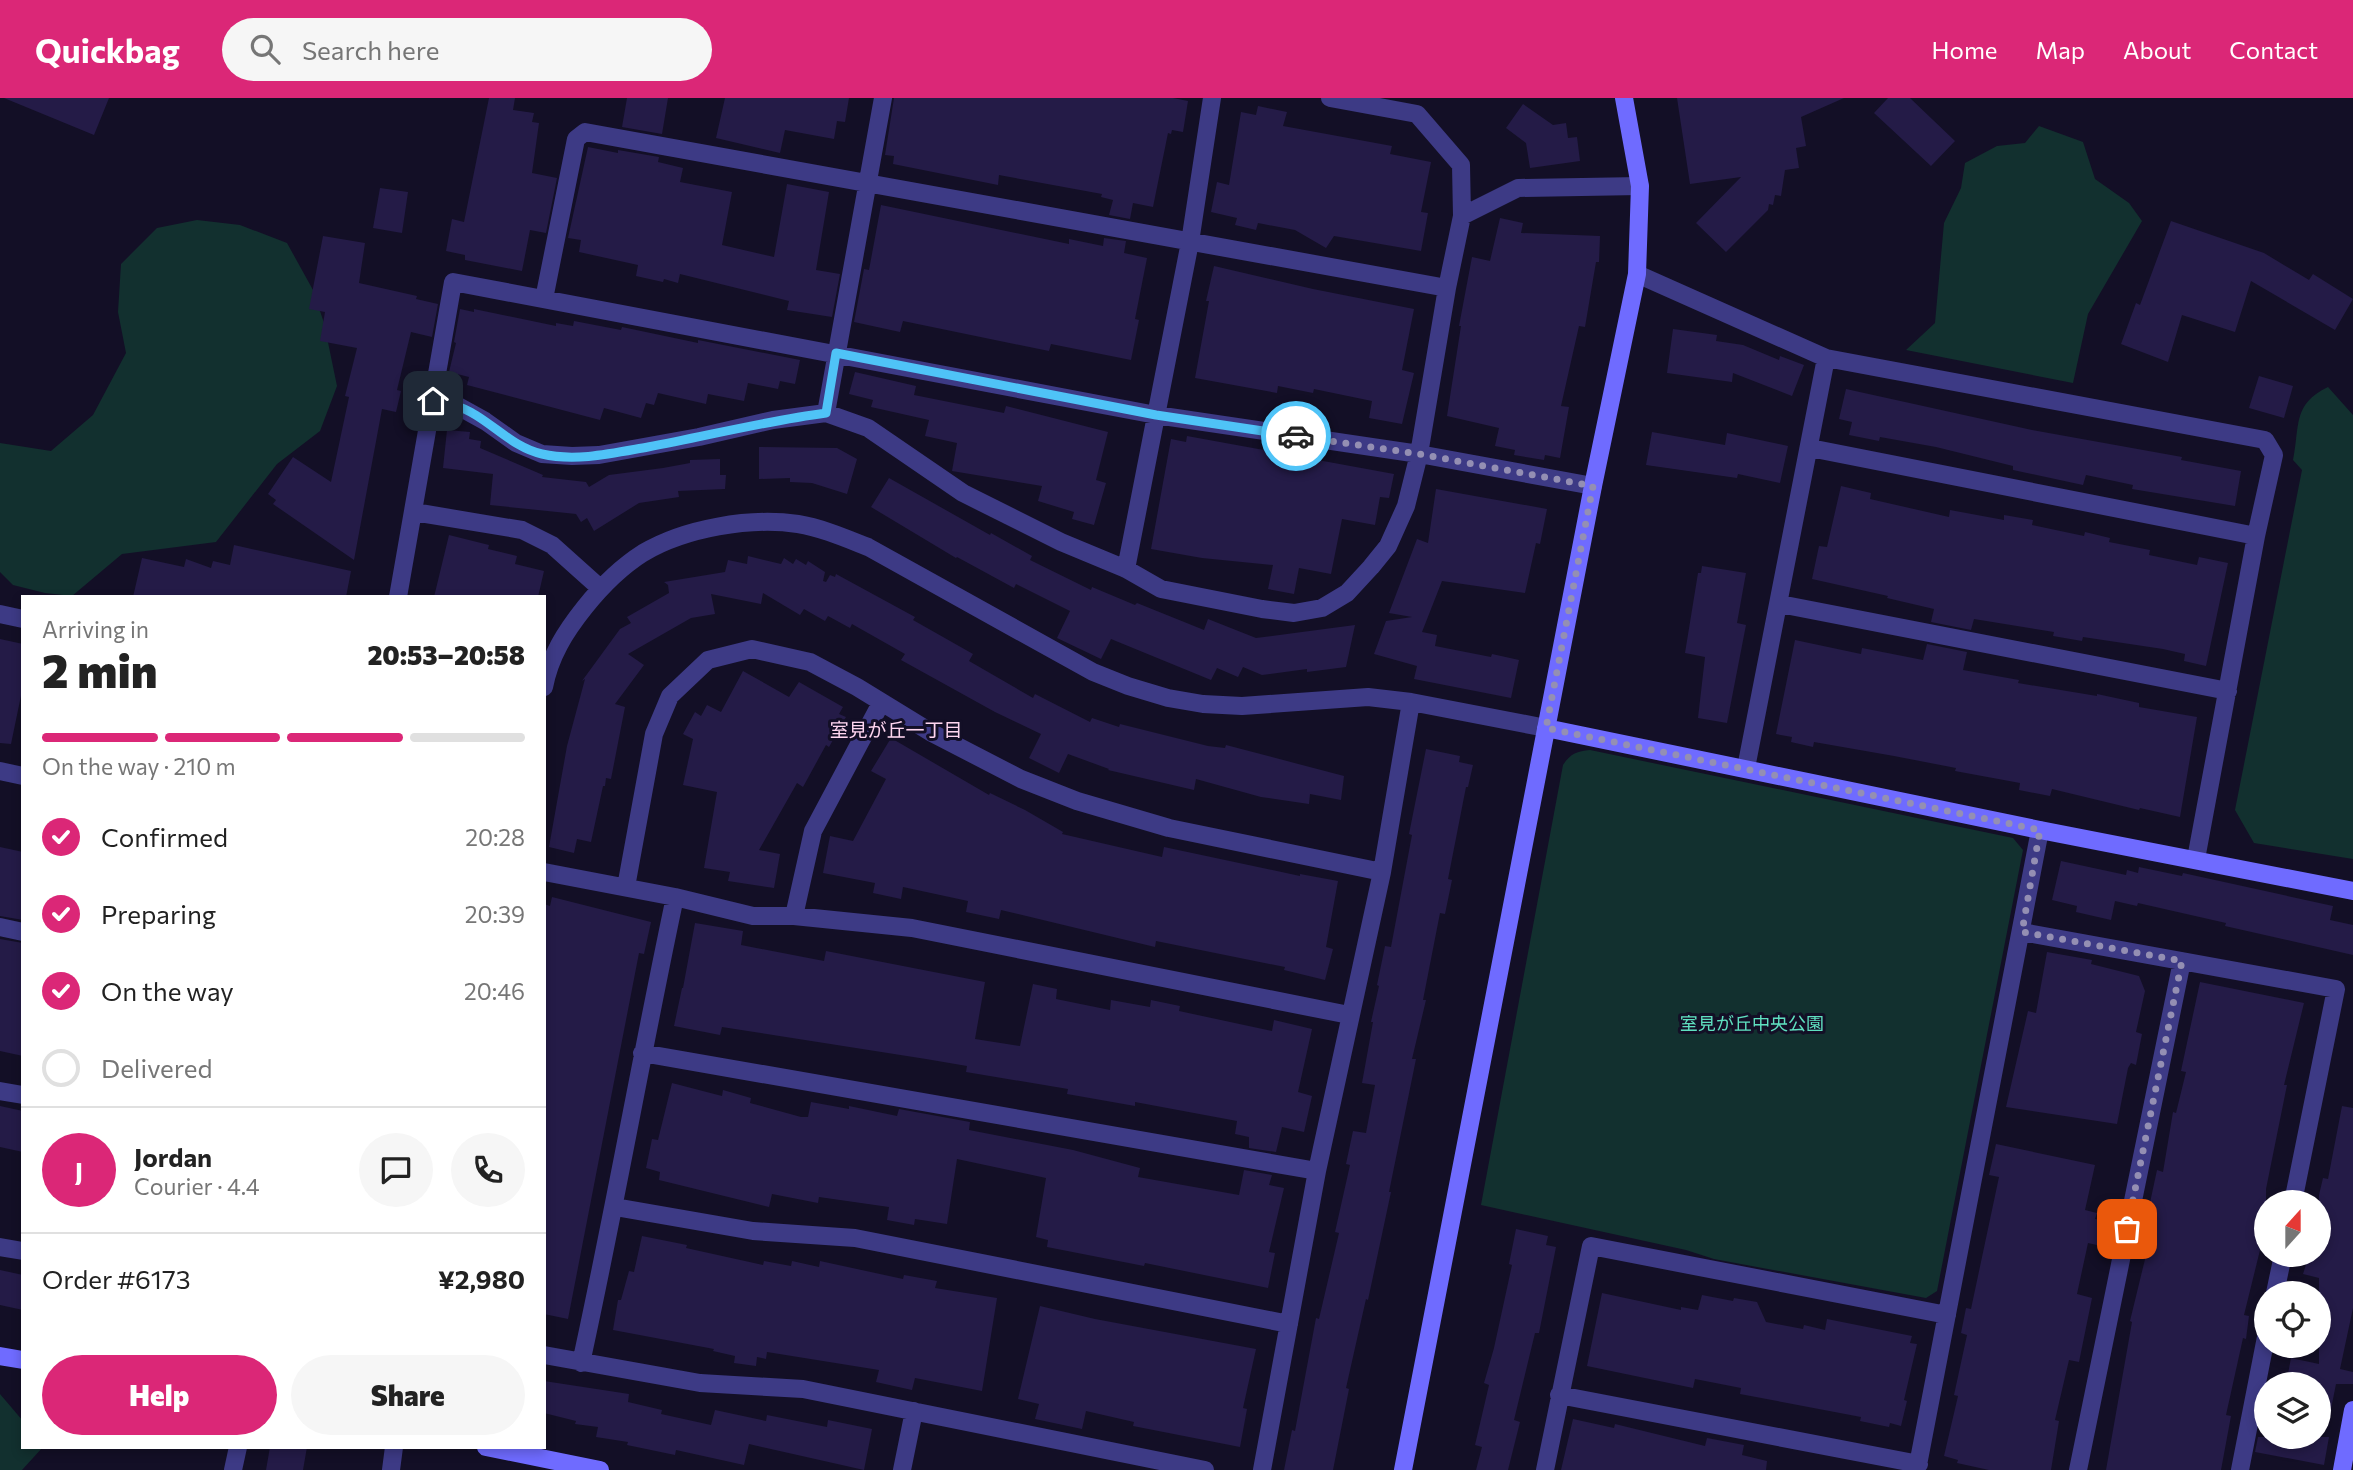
<!DOCTYPE html>
<html lang="en">
<head>
<meta charset="utf-8">
<style>
	:root { --surface:#fff; --page:#f6f6f6; --text:#222; --muted:#767676; --line:#e0e0e0; --accent:#db2777 }
	body { margin:0; font-family:Commissioner,"Noto Sans JP",sans-serif; background:var(--page); color:var(--text); height:100vh; display:flex; flex-direction:column; font-size:26px; white-space:nowrap }
	* { box-sizing:border-box; margin:0 }
	p { font-size:23px; color:var(--muted) }
	.icon { flex:none; width:38px; height:38px; fill:none; stroke:currentColor; stroke-width:2; stroke-linecap:round; stroke-linejoin:round }
	.map { position:relative; flex:1; overflow:hidden }
	.sheet { position:absolute; left:21px; top:497px; width:525px; height:854px; display:flex; flex-direction:column; background:var(--surface); border-radius:0px; box-shadow:0 4px 10px #0003 }
	.sheet>* { flex:none }
	.needle { width:46px; rotate:21deg }
	.tools { position:absolute; left:2254px; top:1092px; display:grid; gap:14px }
	.tools a { display:grid; place-items:center; width:77px; height:77px; border-radius:50%; background:var(--surface); box-shadow:0 4px 10px #0003; font-size:35px }
	.pin { position:absolute; display:grid; place-items:center; width:60px; height:60px; color:#fff; margin:-30px; border-radius:14px; box-shadow:0 4px 10px #0006 }
	.courier { position:absolute; display:grid; place-items:center; width:70px; height:70px; margin:-35px; border:5px solid #4fc3f7; border-radius:50%; background:#fff; color:#222; box-shadow:0 2px 9px #0007 }
	.head em { font-style:normal; font-weight:800 }
	.head div { display:flex; flex-direction:column-reverse }
	.head { display:flex; align-items:center; justify-content:space-between; height:119px; padding:0 21px }
	h1 { font-size:46px; font-weight:800; line-height:52px }
	.bar { display:grid; grid-template-columns:repeat(4,1fr); gap:10px 7px; align-content:center; height:84px; padding:0 21px }
	.bar i { height:9px; border-radius:5px; background:var(--line) }
	.bar .active { background:var(--accent) }
	.bar p { grid-column:span 4 }
	.line { display:flex; align-items:center; gap:18px; padding:0 21px; border-top:2px solid var(--line) }
	.line div { flex:1 }
	.round { display:grid; place-items:center; flex:none; width:74px; height:74px; border-radius:37px; background:var(--page) }
	ol { padding:0 21px; list-style:none }
	li { display:flex; align-items:center; gap:21px; height:77px }
	li p { margin-inline-start:auto }
	li .icon { padding:7px; border-radius:50%; background:var(--accent); color:#fff; stroke-width:4 }
	li:last-child { color:var(--muted) }
	li i { width:38px; height:38px; border:4px solid var(--line); border-radius:50% }
	.cta { display:flex; gap:14px; margin-top:auto; padding:14px 21px }
	.cta a { flex:1; height:80px; border-radius:42px; background:var(--accent); color:#fff; font-size:28px; font-weight:800; line-height:80px; text-align:center }
	.cta a+a { background:var(--page); color:var(--text) }
	header { display:flex; align-items:center; gap:42px; box-sizing:border-box; height:98px; padding:0 35px; background:var(--accent); color:#fff }
	header strong { font-size:33px }
	nav { display:flex; gap:38px; margin-inline-start:auto; font-size:24px }
	.search { width:490px; height:63px; background:var(--page); display:flex; align-items:center; gap:18px; box-sizing:border-box; padding:0 24px; border-radius:38px; color:var(--muted); font-size:26px }
	.map>svg:first-child { display:block }
	.green { fill:#12302f }
	.building { fill:#241b47 }
	.lines { fill:none; stroke-linecap:round; stroke-linejoin:round }
	.street { stroke:#3d3a85; stroke-width:18 }
	.secondary { stroke:#6f6bff; stroke-width:18 }
	.done { stroke:#948fb3; stroke-width:7; stroke-dasharray:0 12.6 }
	.route { stroke:#4fc3f7; stroke-width:9 }
	.labels { text-anchor:middle; stroke-width:6; stroke-linejoin:round; paint-order:stroke }
	.park-label { font-size:18px; fill:#5fe0c0; stroke:#130f26 }
	.neighbourhood-label { font-size:19px; fill:#ffd6f0; stroke:#130f26 }
</style>
</head>
<body>
<header>
<strong>Quickbag</strong>
<div class="search"><svg class="icon" aria-label="search" viewBox="0 0 24 24"><circle cx="10" cy="10" r="6"/><path d="M15 15l6 6"/></svg>Search here</div>
<nav><a>Home</a><a>Map</a><a>About</a><a>Contact</a></nav>
</header>
<div class="map">
<svg width="2353" height="1372" viewBox="0 0 2353 1372">
	<rect width="100%" height="100%" fill="#130f26"/>
	<!-- green -->
	<path class="green" d="M2039,28L2083,44L2095,81L2129,105L2142,123L2088,216L2073,285L1906,252L1935,225L1944,125L1961,90L1965,65L1997,48L2025,45Z
		M197,122L240,127L287,145L313,192L324,225L337,288L320,333L277,366L216,444L122,456L72,498L45,495L13,487L0,474V345L51,353L93,317L126,255L118,214L121,166L157,130Z
		M2328,289L2353,317V761L2254,745L2235,712L2302,372L2293,362C2300,329 2292,306 2328,289Z
		M1590,652L2013,740L2023,752L1937,1193L1926,1200L1714,1161L1686,1152L1481,1107L1563,667C1570,656 1577,653 1590,652Z
		M0,1296L23,1323V1349H43L22,1372H0Z"/>
	<!-- building -->
	<path class="building" d="M4,0H109L94,37Z
		M489,0H515L513,12L534,15L532,24L539,25L532,75L557,80L546,135L530,132L522,173L465,162V157L446,153L452,121L464,124Z
		M627,0H668L662,36L622,29Z
		M725,0H849L845,24L837,23L834,41L785,32L780,55L716,40Z
		M894,0H1173L1188,3L1183,34L1172,32L1171,36L1168,35L1153,109L1133,105L1130,121L1109,117L1113,102L1101,99L1102,96L999,77L998,87L893,66L894,58L885,57Z
		M1677,0H1844L1801,19L1806,48L1796,50L1799,70L1785,72L1781,98L1775,97L1773,107L1769,106L1768,112L1726,154L1696,125L1741,79L1690,86Z
		M1888,0H1910L1955,43L1931,68L1874,15Z
		M1523,6L1553,27L1566,25L1568,40L1577,39L1580,63L1530,70L1526,45L1506,30Z
		M1258,8L1287,14L1283,28L1392,48L1390,56L1431,64L1421,114L1428,115L1421,153L1334,138L1326,150L1295,132L1258,125L1256,132L1235,127L1237,120L1211,114L1217,84L1229,87L1241,14L1256,17Z
		M588,49L618,55V52L659,59L658,64L683,70L680,84L732,94L722,147L774,159L787,86L829,94L816,172L840,176L832,219L787,212L789,203L680,176L678,185L664,181L663,184L636,178L638,167L579,154L581,142L568,140Z
		M380,90L408,94L402,135L373,130Z
		M881,107L1069,146V141L1103,148L1104,140L1126,143L1124,155L1147,160L1135,221L1139,222L1131,262L1051,246L1049,253L903,223L900,234L854,224L864,171L869,172Z
		M1500,120L1523,125L1521,135L1600,138L1599,164H1596L1585,229L1579,228L1561,308L1569,309L1560,360L1545,357L1544,362L1514,357L1515,352L1495,348L1499,330L1447,318L1461,228H1459L1472,159L1490,163Z
		M2171,123L2264,155L2309,182L2313,176L2353,201L2335,232L2251,183L2235,234L2182,217L2168,264L2121,246L2136,205L2140,207Z
		M323,138L365,145L359,185L417,198L416,201L438,206L432,239L411,234L397,292L401,293L396,314L382,311L354,462L273,406L276,402L268,396L293,359L331,384L349,299L345,298L357,250L320,243L325,214L309,211Z
		M1214,168L1313,191L1414,211L1402,272L1414,275L1402,326L1369,320L1372,303L1314,291L1313,295L1278,288L1277,295L1195,280L1209,203H1206Z
		M460,211L474,214V211L556,228V225L573,228L574,223L621,232L622,229L698,245V242L800,262L795,286L780,283L778,291L748,285L744,303L708,296L706,306L658,295L654,307L646,305L641,320L604,310L600,322L467,287L469,279L449,274L456,245L454,244Z
		M1673,231L1717,237L1716,243L1743,247L1779,262L1780,258L1804,267L1792,298L1733,275L1732,284L1667,275Z
		M855,274L916,288L914,297L1004,315L1006,308L1108,334L1096,382L1106,385L1094,427L1072,421L1074,414L1038,403L1042,388L952,373L957,345L925,338L929,322L871,309L873,302L849,296Z
		M2259,278L2293,288L2284,320L2249,310Z
		M1846,291L2032,332L2182,359L2181,362L2241,373L2235,408L2132,391L2133,387L2086,377L2083,387L2013,372V368L1936,349L1880,339L1879,343L1849,337L1852,324L1839,321Z
		M447,332L470,334L469,341L481,343L480,350L543,377L542,379L586,384L589,389L609,377L663,370L690,365V362L720,361V377H726L725,391L678,393L679,399L639,405L594,433L587,420L581,424L576,416L490,407L493,376L443,370Z
		M1652,334L1725,347L1727,335L1788,348L1780,385L1738,376L1737,380L1646,367Z
		M1187,338L1394,376L1389,400L1380,399L1375,427L1342,421L1331,476L1299,470L1294,496L1268,491L1273,467L1202,460L1151,451L1171,341L1186,344Z
		M759,349L837,350L857,361L847,396L812,385L790,384V380L759,381Z
		M889,380L990,437L991,435L1032,458L1030,462L1091,492L1092,489L1135,507L1137,505L1204,532L1208,521L1256,540L1355,527L1346,569L1307,574V571L1262,577L1243,569L1238,579L1217,570L1211,582L1111,541L1101,561L1057,540L1070,513L1016,486L1014,490L957,459L956,460L871,409Z
		M1841,388L1871,395L1870,401L1949,419L1950,412L2004,422V417L2033,422L2032,427L2084,438L2085,434L2110,440L2109,444L2150,452L2149,457L2197,467L2199,459L2228,465L2206,568L2184,563L2185,556L2163,551L2083,539L2082,543L2053,538L2054,534L1974,521L1971,532L1931,524L1934,511L1887,500L1888,498L1812,481L1819,448L1827,449Z
		M1436,391L1547,411L1540,446L1536,445L1525,495L1442,483L1422,534L1437,537L1435,548L1491,559L1492,556L1519,562L1511,600L1414,581L1417,568L1374,556L1386,523L1412,519L1389,515L1417,441L1428,445Z
		M449,437L489,447L488,451L517,458L515,466L544,473L538,499H434Z
		M234,447L351,473L346,499H133L142,460L184,469L186,461L211,470L213,463L230,467Z
		M748,458L781,466L784,460L793,466L796,461L806,467L808,463L825,474L823,483L826,484L830,477L835,479L836,476L915,519L913,522L973,556L969,563L1033,600L1035,596L1090,624L1092,620L1119,629L1120,626L1208,648L1225,650L1226,647L1344,678L1341,702L1310,696L1309,706L1261,699L1196,681L1194,692L1108,672L1109,671L1068,656L1059,675L1029,660L1041,636L995,614L901,562L905,556L852,526L850,530L828,518L825,523L804,511L800,517L763,495L761,506L711,496L715,516L691,520L628,556L644,567L615,606L625,609L611,681L606,680L605,688H603L591,744L577,741L574,755L549,749L567,648L585,581L582,583L620,531L631,525L627,519L669,495L668,487L664,484L725,474L728,462L747,466Z
		M1702,468L1746,475L1737,525L1746,527L1727,625L1698,620L1705,559L1685,555L1698,475H1701Z
		M0,541L23,546V588L11,646L0,645Z
		M1795,542L1861,556L1862,550L1923,562L1927,546L1967,554L1963,572L2019,582L2018,585L2097,598V596L2139,605V609L2197,619L2180,719L2140,710L2139,712L2052,691L2050,698L2019,692L2020,685L1955,673L1956,670L1894,658L1814,644L1813,649L1791,644L1792,639L1776,636Z
		M743,573L789,599L799,584L843,609L839,616L846,619L829,649L826,647L803,689L797,685L759,752L780,756L774,790L728,783L730,774L704,770L717,694L683,687L693,641L683,636L695,614L701,618L707,607L721,614Z
		M891,640L989,697L990,695L1025,712L1063,734L1062,736L1162,759L1164,749L1300,778V776L1338,783L1326,849L1333,851L1325,882L1284,872L1285,869L1156,843L1155,849L1001,812L999,821L966,814L968,803L903,789L901,801L873,795L875,785L823,775L830,738L853,743L886,681L871,673Z
		M1426,651L1460,658L1459,664L1473,667L1468,689H1466L1448,781L1452,782L1445,816L1440,815L1423,902H1426L1412,961H1416L1389,1094H1391L1368,1202L1366,1201L1346,1290L1349,1291L1333,1372H1284L1292,1332L1295,1333L1316,1220L1319,1221L1339,1135L1335,1134L1350,1067L1346,1066L1353,1033L1366,1035L1375,987L1362,985L1373,924H1371L1379,888L1377,887L1385,848L1391,849L1412,737L1409,736Z
		M0,749L23,754V822L0,818Z
		M2061,763L2126,777L2127,772L2138,775L2139,769L2182,778L2183,775L2333,808L2330,822L2353,827V857L2225,828L2226,825L2138,805L2137,808L2115,803L2111,822L2076,814L2077,808L2052,802Z
		M552,799L651,824L644,856L639,855L568,1221L544,1216V806L550,808Z
		M695,825L743,833L741,847L824,863L826,853L985,884L975,941L1020,948L1033,886L1057,891L1056,901L1110,912L1111,902L1150,909L1151,902L1180,908L1179,913L1272,933L1274,922L1312,931L1298,994L1312,998L1304,1034L1282,1029L1276,1054L1249,1050V1039L1235,1036L1237,1023L1135,1004V1008L1067,996L1068,991L966,974L967,968L926,961L722,929L720,937L674,928L682,890H683Z
		M0,841L23,845V958L0,953Z
		M2047,854L2092,862L2091,866L2139,878L2145,893L2136,934L2142,936L2136,967L2131,965L2128,970L2117,1026L2006,1009L2028,913L2036,915Z
		M2200,884L2304,905L2284,987H2287L2266,1091V1149L2261,1148L2244,1217L2249,1218L2246,1241L2243,1240L2226,1317L2231,1318L2221,1372H2106L2132,1224L2130,1223L2147,1153L2135,1151L2140,1128H2145L2157,1072L2163,1074L2173,1014L2176,1015L2186,974L2181,973Z
		M672,985L722,998L723,992L751,1000L750,1005L801,1019H808L811,1004L849,1011V1008L897,1018L899,1011L970,1024L969,1032L1073,1052L1140,1070L1138,1079L1239,1097L1244,1072L1272,1077L1269,1087L1284,1090L1269,1154L1275,1155L1268,1190L1145,1165L1144,1168L1047,1149L1048,1142L1036,1139L1046,1080L957,1061L947,1126L915,1121L914,1127L887,1122L889,1109L819,1099L818,1105L772,1096L769,1109L659,1082L660,1074L646,1070L652,1041L658,1042Z
		M0,1008L23,1013V1054L0,1049Z
		M2342,1008L2353,1010V1210L2340,1271L2353,1274V1286H2336L2329,1321L2319,1319V1286H2286L2291,1260L2319,1266V1180L2303,1176L2309,1157H2319V1097L2323,1080L2328,1081Z
		M1996,1046L2095,1067L2085,1112L2097,1115L2095,1121L2117,1124L2113,1146L2098,1143L2097,1147L2088,1145L2077,1196L2092,1200L2079,1264L2069,1262L2055,1322L2059,1323L2051,1372H1989L1957,1365L1958,1362L1944,1358L1958,1298L1954,1297L1967,1237L1961,1235L1966,1210L1971,1211L1999,1079L1989,1077Z
		M1516,1131L1548,1138L1546,1147L1556,1149L1539,1235H1535L1514,1322L1520,1324L1508,1372H1476L1482,1349L1475,1347L1489,1287L1484,1285L1494,1250L1512,1167L1509,1166Z
		M642,1138L687,1147L686,1150L763,1167L764,1163L791,1168L792,1163L819,1169L820,1163L903,1181L904,1177L937,1183L935,1190L997,1200L982,1293L915,1280L912,1292L876,1284L879,1272L767,1254L766,1261L757,1259L756,1268L734,1265L735,1258L713,1253L714,1251L613,1232L618,1202H621L629,1173L634,1174Z
		M0,1172L23,1177V1212L0,1207Z
		M1602,1195L1681,1212V1209L1698,1212L1702,1197L1733,1203L1734,1200L1757,1204L1766,1224L1803,1231L1804,1227L1825,1232L1827,1221L1912,1238L1910,1245L1917,1246L1904,1302L1907,1303L1901,1328L1890,1325L1889,1329L1860,1323L1861,1319L1740,1296L1741,1290L1695,1281L1693,1290L1587,1268Z
		M1040,1208L1095,1221L1256,1251L1243,1310L1247,1311L1240,1349L1133,1328L1134,1324L1086,1313L1082,1331L1035,1321L1039,1306L1018,1301Z
		M544,1283L629,1296L628,1304L662,1312L661,1316L711,1327L715,1312L766,1323L767,1317L827,1329L828,1322L872,1331L864,1372L749,1346L744,1367L676,1352L675,1357L627,1347L628,1344L596,1339L598,1329L575,1326L576,1323L544,1315Z
		M1573,1321L1614,1330L1615,1326L1705,1348L1707,1340L1744,1347L1742,1357L1767,1363L1766,1372H1561Z
		M2258,1339H2329L2324,1367L2255,1354Z
		M270,1349H307L303,1372H266Z"/>
	<g class="lines">
		<!-- street -->
		<path class="street" d="M1462,118L1518,90L1640,88
			M1637,176L1826,260L2265,342L2274,357L2256,438L2196,761
			M544,201L576,41L585,34L1447,190
			M433,303L456,307L485,323L516,345L542,356L572,358L599,357L699,339L773,322L826,315L868,330L963,395L1061,444L1126,471L1161,491L1262,511L1294,515L1322,510L1347,495L1371,469L1388,448L1406,408L1419,356L1447,190L1462,118L1461,67L1417,16L1330,0
			M826,315L883,0
			M1810,350L2256,438
			M414,414L522,432L552,447L600,490
			M1126,471L1190,144L1212,0
			M398,499L453,184L1156,317L1419,356L1593,388
			M1780,506L2228,593
			M0,516L23,521
			M544,589C550,558 565,534 585,509C601,489 621,469 643,455C685,430 750,419 798,426C822,430 845,440 868,449L1093,574L1128,588L1168,600L1203,606L1242,608L1368,599L1411,604L1546,630
			M1746,670L1826,260
			M0,673L23,678
			M544,774L675,799L753,818H794L912,830L1349,917
			M626,789L654,636L670,598L708,562L752,551L810,564L857,589L932,635L1021,681L1077,703L1169,730L1382,774
			M794,818L813,733L881,605
			M0,829L23,834
			M2022,834L2336,891L2293,1104
			M642,955L1317,1073
			M0,993L23,997
			M615,1109L753,1133L855,1140L1289,1226
			M0,1149L23,1153
			M2275,1195L2283,1157
			M544,1257L700,1285L803,1291L1205,1372
			M581,1265C615,1110 642,954 675,799
			M1559,1297L1919,1366
			M233,1372L238,1349
			M391,1372L394,1349
			M902,1372L914,1313
			M1262,1372L1317,1073L1382,774L1411,604
			M1545,1372L1591,1148L1947,1217
			M1917,1372L2040,732
			M2078,1372L2182,863
			M2240,1372L2266,1239"/>
		<!-- secondary -->
		<path class="secondary" d="M1546,630L2040,732L2353,793
			M0,1258L23,1262
			M486,1349L600,1372
			M1403,1372L1593,388L1637,176L1640,88L1624,0
			M2342,1372L2353,1312"/>
	</g>
	<g class="lines">
		<!-- done -->
		<path class="done" d="M1296,338L1419,356L1593,388L1546,630L2040,732L2022,834L2182,863L2127,1131"/>
		<!-- route -->
		<path class="route" d="M433,303C440,304 448,305 454,307C487,317 509,349 542,356C576,364 614,355 648,349C707,338 766,323 826,315L836,255L1156,317L1296,338"/>
	</g>
	<g class="labels">
		<!-- park labels -->
		<g class="park-label">
			<text x="1752" y="932">室見が丘中央公園</text>
		</g>
		<!-- neighbourhood labels -->
		<g class="neighbourhood-label">
			<text x="896" y="639">室見が丘一丁目</text>
		</g>
	</g>
</svg>
<div class="tools">
<a><svg class="needle" viewBox="-14 -14 28 28"><path d="M0-13l5 13h-10z" fill="#e53935"/><path d="M0 13l5-13h-10z" fill="#767676"/></svg></a>
<a><svg class="icon" aria-label="locate" viewBox="0 0 24 24"><circle cx="12" cy="12" r="6"/><path d="M12 2v4M12 18v4M2 12h4M18 12h4"/></svg></a>
<a><svg class="icon" aria-label="layers" viewBox="0 0 24 24"><path d="M12 4l9 5-9 5-9-5zM3 14l9 5 9-5"/></svg></a>
</div>
<div class="pin" style="left:2127px;top:1131px;background:#ea580c"><svg class="icon" aria-label="bag" viewBox="0 0 24 24"><path d="M5 8h14l-1 12H6zM9 8a3 3 0 0 1 6 0"/></svg></div>
<div class="pin" style="left:433px;top:303px;background:#1f2937"><svg class="icon" aria-label="home" viewBox="0 0 24 24"><path d="M3 11l9-7 9 7M6 9v11h12V9"/></svg></div>
<div class="courier" style="left:1296px;top:338px"><svg class="icon" aria-label="car" viewBox="0 0 24 24"><path d="M5 17H2v-5l4-1 3-4h7l3 4 3 1v5h-3M9 17h6M6 11h13"/><circle cx="7" cy="17" r="2"/><circle cx="17" cy="17" r="2"/></svg></div>
<section class="sheet">
<div class="head"><div><h1>2 min</h1><p>Arriving in</p></div><em>20:53–20:58</em></div>
<div class="bar"><i class="active"></i><i class="active"></i><i class="active"></i><i></i><p>On the way · 210 m</p></div>
<ol>
<li><svg class="icon" aria-label="check" viewBox="0 0 24 24"><path d="M5 12l5 5 9-10"/></svg>Confirmed<p>20:28</p></li>
<li><svg class="icon" aria-label="check" viewBox="0 0 24 24"><path d="M5 12l5 5 9-10"/></svg>Preparing<p>20:39</p></li>
<li><svg class="icon" aria-label="check" viewBox="0 0 24 24"><path d="M5 12l5 5 9-10"/></svg>On the way<p>20:46</p></li>
<li><i></i>Delivered</li>
</ol>
<div class="line" style="height:126px"><b class="round" style="background:var(--accent);color:#fff">J</b><div><b>Jordan</b><p>Courier · 4.4</p></div><a class="round"><svg class="icon" aria-label="chat" viewBox="0 0 24 24"><path d="M4 5h16v11H9l-5 4z"/></svg></a><a class="round"><svg class="icon" aria-label="phone" viewBox="0 0 24 24"><path d="M5 4h4l2 5-3 2q2 4 5 5l2-3 5 2v4C11 20 4 13 5 4z"/></svg></a></div>
<div class="line" style="height:91px"><div>Order #6173</div><b>¥2,980</b></div>
<div class="cta"><a>Help</a><a>Share</a></div>
</section>
</div>
</body>
</html>
